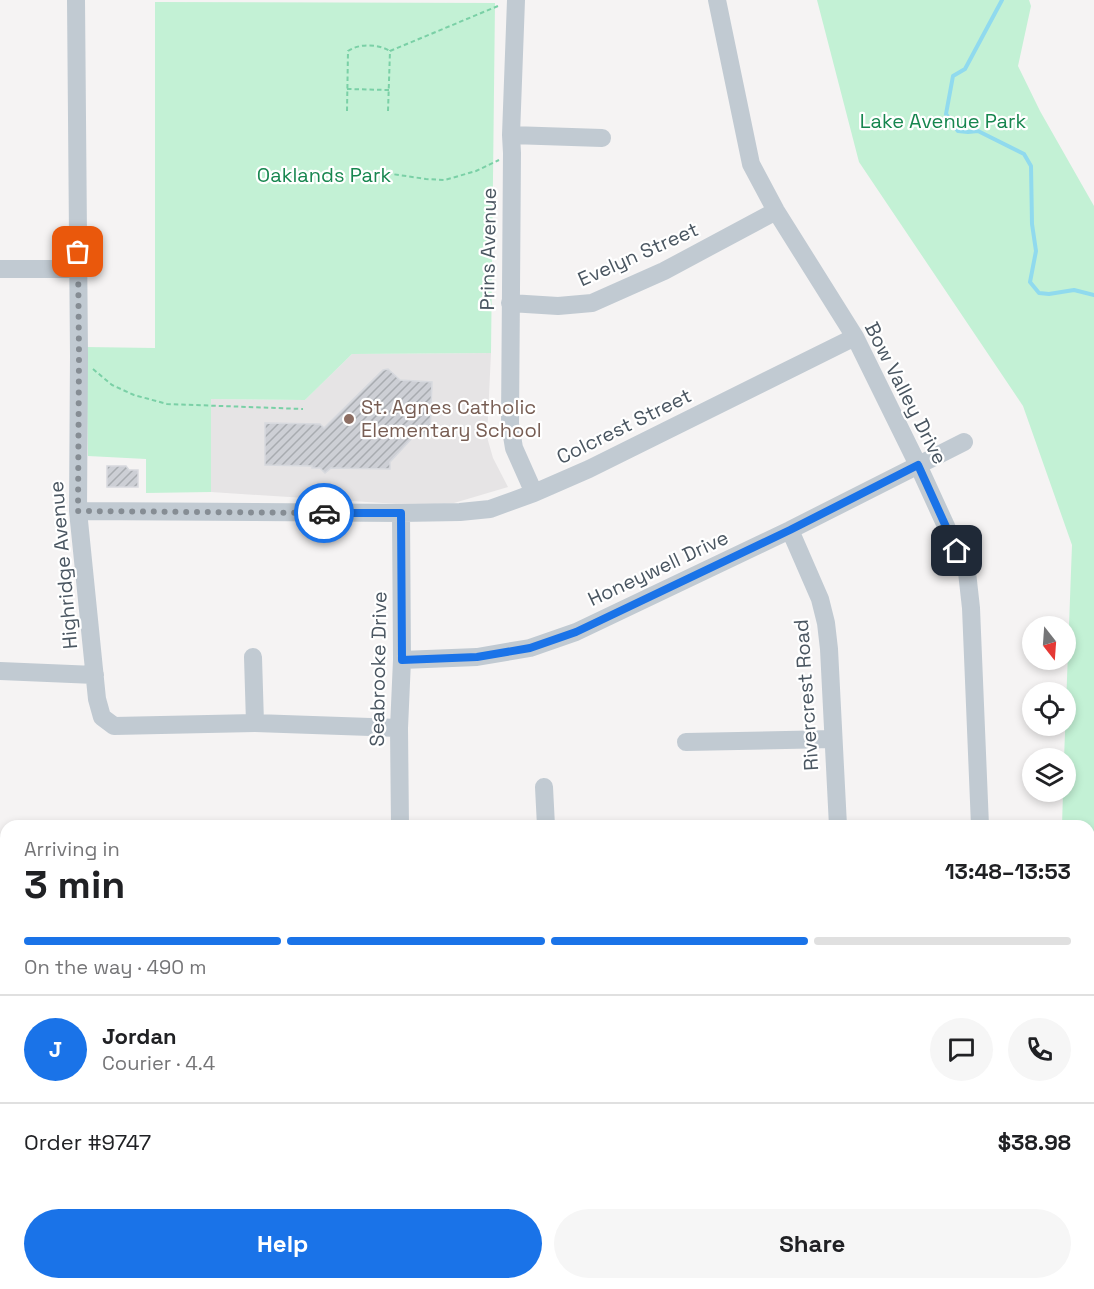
<!DOCTYPE html>
<html lang="en">
<head>
<meta charset="utf-8">
<style>
	:root { --surface:#fff; --page:#f6f6f6; --text:#202124; --muted:#757577; --line:#e0e0e0; --accent:#1a73e8 }
	body { margin:0; font-family:"Space Grotesk",sans-serif; background:var(--page); color:var(--text); height:100vh; display:flex; flex-direction:column; font-size:22px; white-space:nowrap }
	* { box-sizing:border-box; margin:0 }
	p { font-size:20px; color:var(--muted) }
	.icon { flex:none; width:33px; height:33px; fill:none; stroke:currentColor; stroke-width:2; stroke-linecap:round; stroke-linejoin:round }
	.map { position:relative; flex:1; overflow:hidden }
	.sheet { position:absolute; left:0px; top:820px; width:1095px; height:470px; display:flex; flex-direction:column; background:var(--surface); border-radius:18px 18px 0 0; box-shadow:0 3px 9px #0003 }
	.sheet>* { flex:none }
	.needle { width:39px; rotate:163deg }
	.buttons { position:absolute; left:1022px; top:616px; display:grid; gap:12px }
	.buttons a { display:grid; place-items:center; width:54px; height:54px; border-radius:50%; background:var(--surface); box-shadow:0 3px 9px #0003; font-size:30px }
	.pin { position:absolute; display:grid; place-items:center; width:51px; height:51px; color:#fff; margin:-26px; border-radius:12px; box-shadow:0 3px 9px #0006 }
	.courier { position:absolute; display:grid; place-items:center; width:60px; height:60px; margin:-30px; border:4px solid #1a73e8; border-radius:50%; background:#fff; color:#222; box-shadow:0 2px 8px #0007 }
	.overview em { font-style:normal; font-weight:600 }
	.overview div { display:flex; flex-direction:column-reverse }
	.overview { display:flex; align-items:center; justify-content:space-between; height:102px; padding:0 24px }
	h1 { font-size:39px; font-weight:600; line-height:45px }
	.bar { display:grid; grid-template-columns:repeat(4,1fr); gap:9px 6px; align-content:center; height:72px; padding:0 24px }
	.bar i { height:8px; border-radius:4px; background:var(--line) }
	.bar .current { background:var(--accent) }
	.bar p { grid-column:span 4 }
	.line { display:flex; align-items:center; gap:15px; padding:0 24px; border-top:2px solid var(--line) }
	.line div { flex:1 }
	.round { display:grid; place-items:center; flex:none; width:63px; height:63px; border-radius:32px; background:var(--page) }
	.primary-button { display:flex; gap:12px; margin-top:auto; padding:12px 24px }
	.primary-button a { flex:1; height:69px; border-radius:36px; background:var(--accent); color:#fff; font-size:24px; font-weight:600; line-height:69px; text-align:center }
	.primary-button a+a { background:var(--page); color:var(--text) }
	.map>svg:first-child { display:block }
	.education { fill:#e6e4e5 }
	.grass { fill:url(#grass-tufts) }
	.forest { fill:url(#forest-firs) }
	.wetland { fill:url(#wetland-marsh) }
	.park { fill:#c3f1d5 }
	.lines { fill:none; stroke-linecap:round; stroke-linejoin:round }
	.stream { stroke:#90daee; stroke-width:4 }
	.building { fill:url(#building-hatch); stroke:#d7d9de; stroke-width:1.5 }
	.path { stroke:#7ad0a6; stroke-width:2; stroke-dasharray:4.5 3; stroke-linecap:butt }
	.minor { stroke:#c1cad2; stroke-width:18 }
	.major { stroke:#b3c2d1; stroke-width:22 }
	.done { stroke:#868d94; stroke-width:6; stroke-dasharray:0 10.8 }
	.route { stroke:#1a73e8; stroke-width:8 }
	.education-dot { fill:#8d6e63; stroke:#fff; stroke-width:2 }
	.labels { text-anchor:middle; stroke-width:4.5; stroke-linejoin:round; paint-order:stroke }
	.park-label { font-size:20px; fill:#17864f; stroke:#fff }
	.street-label { font-size:20px; fill:#4a5661; stroke:#fff }
	.education-label { font-size:20px; fill:#785e54; stroke:#fff; text-anchor:start }
</style>
</head>
<body>
<div class="map">
<svg width="1094" height="1289" viewBox="0 0 1094 1289">
	<defs>
		<pattern id="grass-tufts" width="24" height="20" patternUnits="userSpaceOnUse" patternTransform="scale(1.5)"><rect width="24" height="20" fill="#c3f1d5"/><path d="M3 7l-1-3M5 7V3M7 7l1-3M15 17l-1-3M17 17v-4M19 17l1-3" fill="none" stroke="#a0c6b0"/></pattern>
		<pattern id="forest-firs" width="22" height="20" patternUnits="userSpaceOnUse" patternTransform="scale(1.5)"><rect width="22" height="20" fill="#c3f1d5"/><path d="M5 1l3.5 6h-7zM16 11l3.5 6h-7z" fill="#a0c6b0"/></pattern>
		<pattern id="wetland-marsh" width="20" height="14" patternUnits="userSpaceOnUse" patternTransform="scale(1.5)"><rect width="20" height="14" fill="#c3f1d5"/><path d="M1 5h8M5 5V1M11 12h8M15 12V8" fill="none" stroke="#a0c6b0"/></pattern>
		<pattern id="building-hatch" width="6" height="6" patternUnits="userSpaceOnUse" patternTransform="scale(1.5)"><rect width="6" height="6" fill="#cdcfd5"/><path d="M-1 1l2-2M0 6l6-6M5 7l2-2" fill="none" stroke="#a8abb0"/></pattern>
	</defs>
	<rect width="100%" height="100%" fill="#f5f3f3"/>
	<!-- education -->
	<path class="education" d="M491,353L487,437L493,458L508,487L454,503L414,505L211,492V399L305,400L352,354Z"/>
	<!-- grass -->
	<path class="grass" d="M0,985L6,989V1055L0,1050Z"/>
	<!-- forest -->
	<path class="forest" d="M1089,1173H1094V1289H1030L1032,1284H1089Z"/>
	<!-- wetland -->
	<path class="wetland" d="M1094,1226V1289H1053L1054,1284H1089V1228Z"/>
	<!-- park -->
	<path class="park" d="M817,0H1029L1031,6L1018,66L1040,111L1094,206V1100H1089V826H1062L1063,792H1065L1064,759L1072,545L1023,406L859,162Z
		M155,2L495,3L491,353L352,354L305,400L211,399V492L146,493V459L88,456L86,347L155,348Z"/>
	<g class="lines">
		<!-- stream -->
		<path class="stream" d="M1002,0L965,69L953,76L946,114L958,131L968,132L978,131L1024,154L1031,166L1032,224L1036,251L1030,282L1039,293L1049,294L1074,290L1094,295"/>
	</g>
	<!-- building -->
	<path class="building" d="M388,369L400,380L432,382L430,435L414,436L390,462V469L331,468L325,473L320,468H312V466L265,465V423L320,424L324,428L383,370Z
		M107,466H126L129,470H138V487H107Z"/>
	<g class="lines">
		<!-- path -->
		<path class="path" d="M347,89L389,90
			M347,111L348,51C360,43 378,44 390,51
			M388,111L390,51L498,6L500,4
			M357,172L385,173L426,179L445,180L476,171L499,160
			M93,369L112,385L134,395L167,404L303,409"/>
		<!-- minor -->
		<path class="minor" d="M76,0L79,356L78,511L97,699L102,717L114,726L255,723L399,728
			M516,0L511,135L512,153L510,424L514,448L534,493
			M717,0L751,164L776,211L855,337L918,465L967,572L971,608L980,826
			M511,135L602,138
			M0,269H78
			M510,303L558,306L592,303L664,271L776,211
			M78,511L401,513L460,512L490,509L534,493L589,469L855,337
			M790,530L820,599L826,623L829,649L838,826
			M253,657L255,723
			M402,660L477,657L530,648L576,632L790,530L964,442
			M0,671L95,675
			M686,742L833,739
			M544,787L546,826
			M400,826L399,728L402,660L401,513
			M0,850L6,853
			M6,1081C1,1092 4,1106 6,1117
			M0,1231H6
			M158,1284V1289
			M250,1284L257,1289
			M315,1284L321,1289
			M669,1289V1284"/>
		<!-- major -->
		<path class="major" d="M1089,1128H1094
			M0,1170H6"/>
	</g>
	<g class="lines">
		<!-- done -->
		<path class="done" d="M78,252L79,356L78,511L324,513"/>
		<!-- route -->
		<path class="route" d="M324,513H401L402,660L477,657L530,648L576,632L790,530L918,465L957,551"/>
	</g>
	<!-- markers -->
	<circle class="education-dot" cx="349" cy="419" r="6"/>
	<g class="labels">
		<!-- park labels -->
		<g class="park-label">
			<text x="943" y="128">Lake Avenue Park</text>
			<text x="324" y="182">Oaklands Park</text>
		</g>
		<!-- street labels -->
		<g class="street-label">
			<text transform="translate(488 249) rotate(-89)" y="7">Prins Avenue</text>
			<text transform="translate(638 254) rotate(-24)" y="7">Evelyn Street</text>
			<text transform="translate(906 393) rotate(63)" y="7">Bow Valley Drive</text>
			<text transform="translate(624 426) rotate(-26)" y="7">Colcrest Street</text>
			<text transform="translate(63 565) rotate(-95)" y="7">Highridge Avenue</text>
			<text transform="translate(658 568) rotate(-25)" y="7">Honeywell Drive</text>
			<text transform="translate(378 669) rotate(-89)" y="7">Seabrooke Drive</text>
			<text transform="translate(806 695) rotate(-94)" y="7">Rivercrest Road</text>
		</g>
		<!-- education labels -->
		<g class="education-label">
			<text x="361" y="414">St. Agnes Catholic<tspan x="361" dy="23">Elementary School</tspan></text>
		</g>
	</g>
</svg>
<div class="buttons">
<a><svg class="needle" viewBox="-14 -14 28 28"><path d="M0-13l5 13h-10z" fill="#e53935"/><path d="M0 13l5-13h-10z" fill="#757577"/></svg></a>
<a><svg class="icon" aria-label="locate" viewBox="0 0 24 24"><circle cx="12" cy="12" r="6"/><path d="M12 2v4M12 18v4M2 12h4M18 12h4"/></svg></a>
<a><svg class="icon" aria-label="layers" viewBox="0 0 24 24"><path d="M12 4l9 5-9 5-9-5zM3 14l9 5 9-5"/></svg></a>
</div>
<div class="pin" style="left:78px;top:252px;background:#ea580c"><svg class="icon" aria-label="bag" viewBox="0 0 24 24"><path d="M5 8h14l-1 12H6zM9 8a3 3 0 0 1 6 0"/></svg></div>
<div class="pin" style="left:957px;top:551px;background:#1f2937"><svg class="icon" aria-label="home" viewBox="0 0 24 24"><path d="M3 11l9-7 9 7M6 9v11h12V9"/></svg></div>
<div class="courier" style="left:324px;top:513px"><svg class="icon" aria-label="car" viewBox="0 0 24 24"><path d="M5 17H2v-5l4-1 3-4h7l3 4 3 1v5h-3M9 17h6M6 11h13"/><circle cx="7" cy="17" r="2"/><circle cx="17" cy="17" r="2"/></svg></div>
<section class="sheet">
<div class="overview"><div><h1>3 min</h1><p>Arriving in</p></div><em>13:48–13:53</em></div>
<div class="bar"><i class="current"></i><i class="current"></i><i class="current"></i><i></i><p>On the way · 490 m</p></div>
<div class="line" style="height:108px"><b class="round" style="background:var(--accent);color:#fff">J</b><div><b>Jordan</b><p>Courier · 4.4</p></div><a class="round"><svg class="icon" aria-label="chat" viewBox="0 0 24 24"><path d="M4 5h16v11H9l-5 4z"/></svg></a><a class="round"><svg class="icon" aria-label="phone" viewBox="0 0 24 24"><path d="M5 4h4l2 5-3 2q2 4 5 5l2-3 5 2v4C11 20 4 13 5 4z"/></svg></a></div>
<div class="line" style="height:78px"><div>Order #9747</div><b>$38.98</b></div>
<div class="primary-button"><a>Help</a><a>Share</a></div>
</section>
</div>
</body>
</html>
